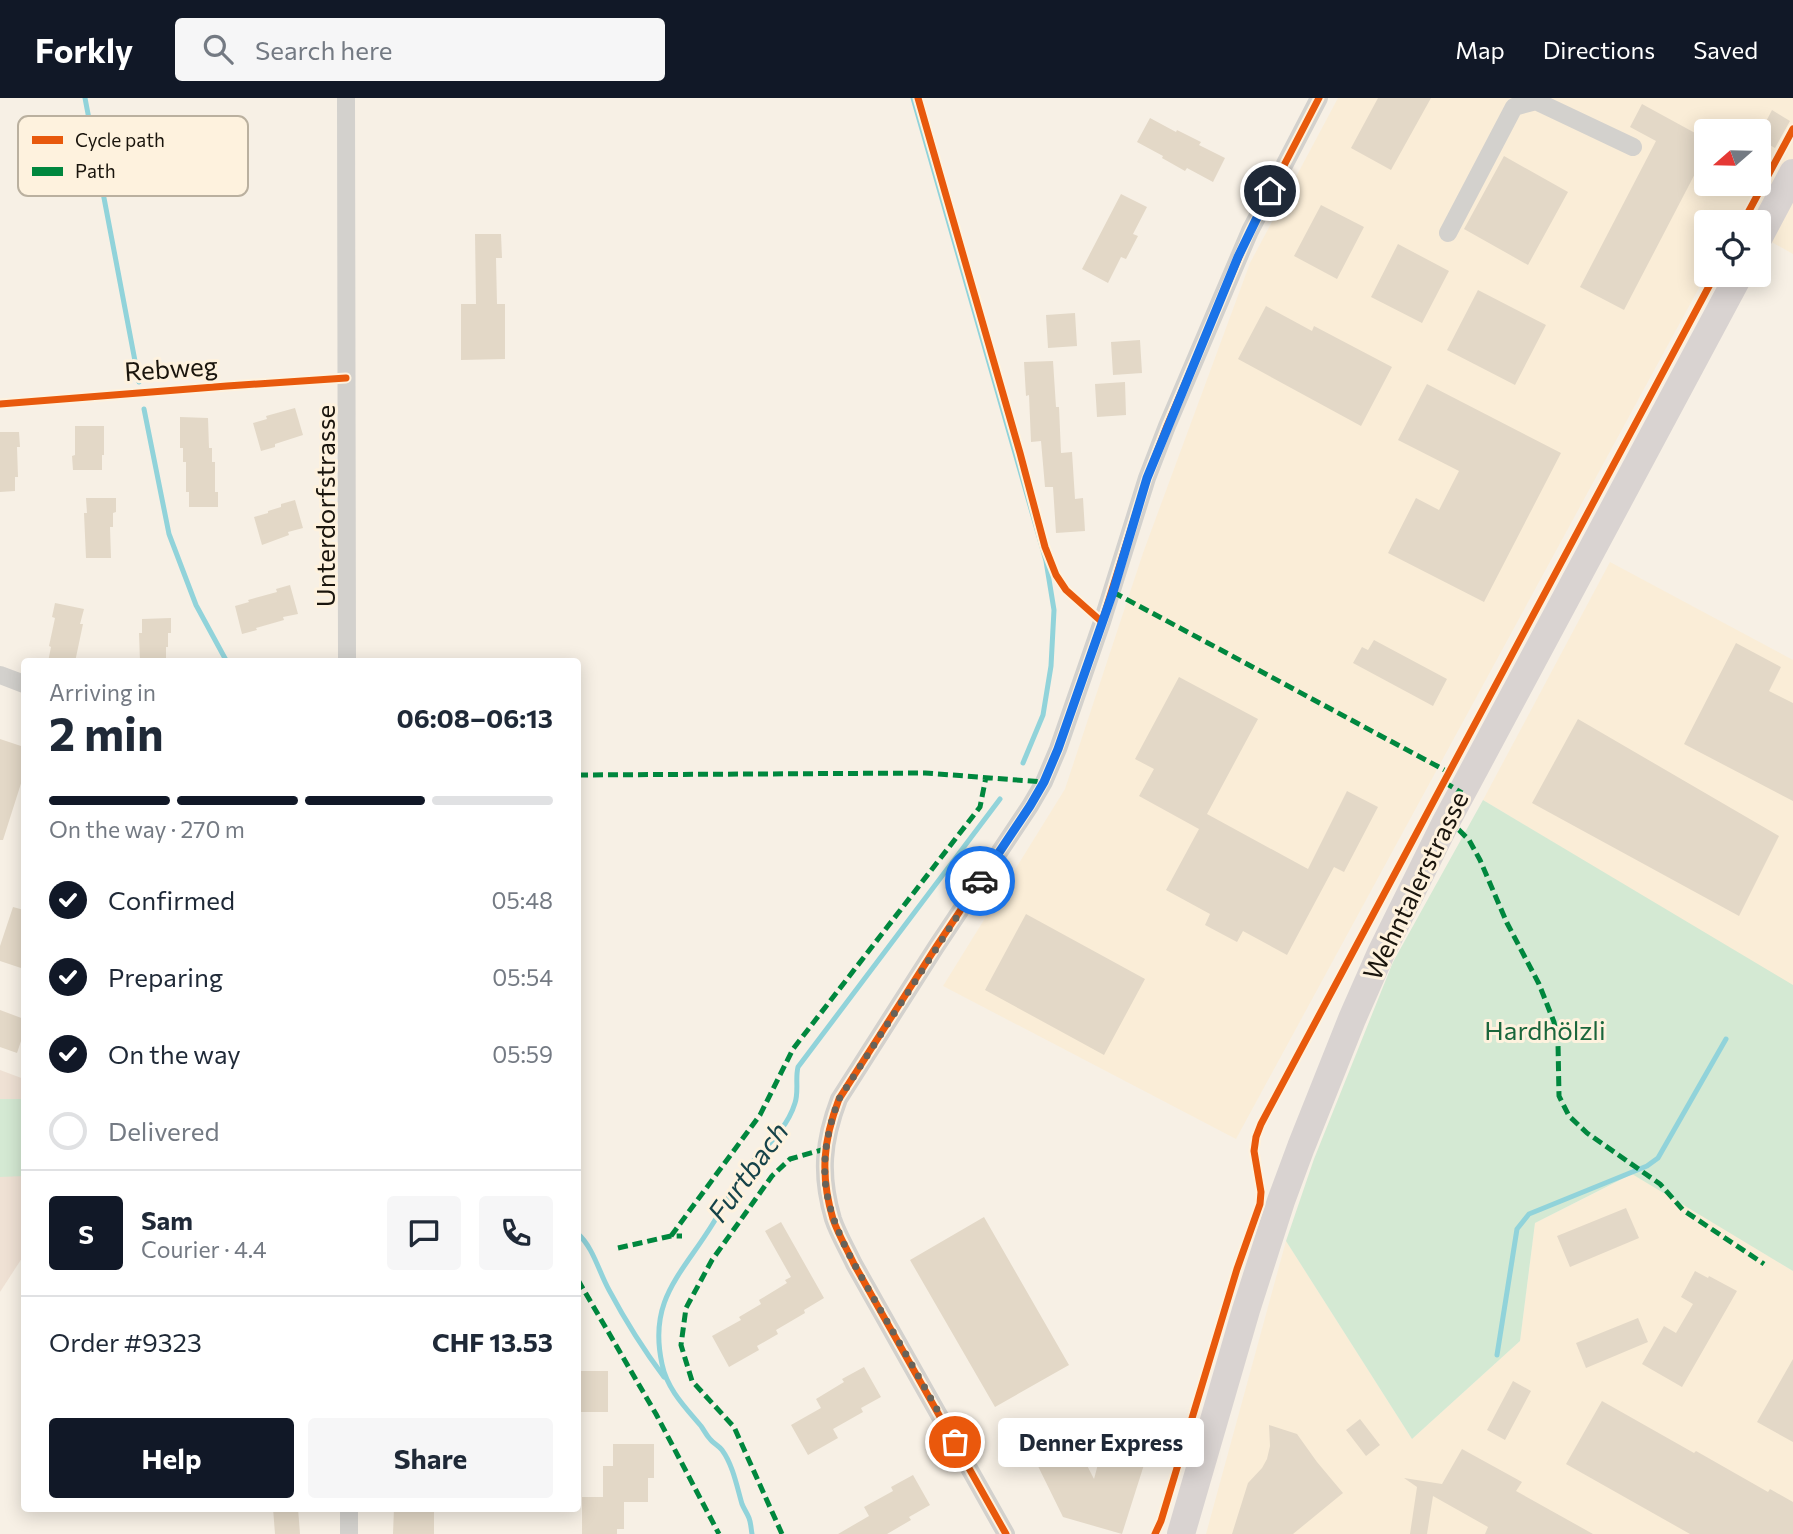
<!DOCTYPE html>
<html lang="en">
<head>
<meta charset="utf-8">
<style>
	:root { --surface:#fff; --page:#f6f6f7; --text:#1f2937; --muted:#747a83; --line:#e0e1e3; --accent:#111827 }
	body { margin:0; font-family:Commissioner,sans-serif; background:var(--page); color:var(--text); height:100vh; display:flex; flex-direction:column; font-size:26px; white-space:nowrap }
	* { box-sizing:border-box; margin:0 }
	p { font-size:23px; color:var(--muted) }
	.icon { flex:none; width:38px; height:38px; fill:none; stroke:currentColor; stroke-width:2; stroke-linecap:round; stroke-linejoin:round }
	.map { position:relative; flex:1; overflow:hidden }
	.details { position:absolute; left:21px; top:560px; width:560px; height:854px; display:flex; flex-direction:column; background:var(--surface); border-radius:7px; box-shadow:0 4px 18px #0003 }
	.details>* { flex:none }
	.needle { width:46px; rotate:250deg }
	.tools { position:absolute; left:1694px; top:21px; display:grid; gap:14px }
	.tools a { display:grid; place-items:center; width:77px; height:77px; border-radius:7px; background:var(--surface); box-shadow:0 4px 18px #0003; font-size:35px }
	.pin { position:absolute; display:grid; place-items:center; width:60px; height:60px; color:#fff; margin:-30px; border:4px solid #fff; border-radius:50%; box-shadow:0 2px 7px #0007 }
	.courier { position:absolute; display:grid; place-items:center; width:70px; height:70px; margin:-35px; border:5px solid #1a73e8; border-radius:50%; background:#fff; color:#222; box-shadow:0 2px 9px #0007 }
	.bubble { position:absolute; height:49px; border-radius:7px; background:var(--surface); box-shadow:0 4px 18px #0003; font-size:23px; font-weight:700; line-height:49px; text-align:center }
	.head em { font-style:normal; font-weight:700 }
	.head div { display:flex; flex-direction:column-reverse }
	.head { display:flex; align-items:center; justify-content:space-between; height:119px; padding:0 28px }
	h1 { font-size:46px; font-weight:700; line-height:52px }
	.bar { display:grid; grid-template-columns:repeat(4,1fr); gap:10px 7px; align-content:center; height:84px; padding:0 28px }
	.bar i { height:9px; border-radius:5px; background:var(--line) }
	.bar .current { background:var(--accent) }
	.bar p { grid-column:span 4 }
	.line { display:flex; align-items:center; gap:18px; padding:0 28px; border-top:2px solid var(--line) }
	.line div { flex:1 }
	.round { display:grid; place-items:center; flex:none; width:74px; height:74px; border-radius:7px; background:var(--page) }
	ol { padding:0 28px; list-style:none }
	li { display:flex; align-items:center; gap:21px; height:77px }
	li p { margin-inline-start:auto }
	li .icon { padding:7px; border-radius:50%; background:var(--accent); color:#fff; stroke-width:4 }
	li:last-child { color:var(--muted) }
	li i { width:38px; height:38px; border:4px solid var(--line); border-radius:50% }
	.cta { display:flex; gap:14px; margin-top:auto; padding:14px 28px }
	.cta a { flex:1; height:80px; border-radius:7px; background:var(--accent); color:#fff; font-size:28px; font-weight:700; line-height:80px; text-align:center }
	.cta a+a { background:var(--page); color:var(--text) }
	header { display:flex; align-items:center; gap:42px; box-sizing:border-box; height:98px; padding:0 35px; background:var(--accent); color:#fff }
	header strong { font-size:33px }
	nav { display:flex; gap:38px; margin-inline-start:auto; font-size:24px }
	.search { width:490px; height:63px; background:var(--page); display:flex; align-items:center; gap:18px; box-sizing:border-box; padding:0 24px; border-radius:7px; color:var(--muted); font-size:26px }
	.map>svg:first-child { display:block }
	.built { fill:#faedd7; fill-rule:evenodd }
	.education { fill:#efe1d4 }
	.green { fill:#d4e9d3 }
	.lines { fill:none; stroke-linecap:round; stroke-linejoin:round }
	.stream { stroke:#91d3da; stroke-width:5 }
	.building { fill:#e3d8c7 }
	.street { stroke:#d3d1cd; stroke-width:18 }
	.primary { stroke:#d9d3d1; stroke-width:28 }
	.quiet { stroke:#00873e; stroke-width:5; stroke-dasharray:10 5; stroke-linecap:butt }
	.cycleway-casing { stroke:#fef2de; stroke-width:11 }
	.cycleway { stroke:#e8590c; stroke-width:7 }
	.done { stroke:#676259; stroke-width:7; stroke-dasharray:0 12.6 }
	.route { stroke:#1a73e8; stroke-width:9 }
	.labels { text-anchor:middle; stroke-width:6; stroke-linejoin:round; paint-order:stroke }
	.street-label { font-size:26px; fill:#1a150d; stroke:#fef2de }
	.park-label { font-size:26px; fill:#1a663c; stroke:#fef2de }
	.water-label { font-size:28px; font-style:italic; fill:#164349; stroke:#fef2de }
	.key { fill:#fef2de; stroke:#bab09f; stroke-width:2 }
	.key-label { font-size:19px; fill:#1a150d }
</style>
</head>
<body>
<header>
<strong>Forkly</strong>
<div class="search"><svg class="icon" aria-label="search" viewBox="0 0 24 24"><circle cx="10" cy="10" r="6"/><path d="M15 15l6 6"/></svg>Search here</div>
<nav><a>Map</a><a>Directions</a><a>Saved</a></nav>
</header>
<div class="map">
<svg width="1793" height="1436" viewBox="0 0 1793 1436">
	<rect width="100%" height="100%" fill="#f7f0e5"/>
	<!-- built -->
	<path class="built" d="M1338,0H1793V156L1759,137V124H1706V177L1236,1041L943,888L1065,691L1143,455L1250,165ZM1706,33H1759V86H1706Z
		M1610,464L1793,562V890L1483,702Z
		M1633,1076L1793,1173V1436H1206L1286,1143L1412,1341L1520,1243L1535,1125Z"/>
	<!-- education -->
	<path class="education" d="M0,972L24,981V1157L0,1194Z"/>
	<!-- green -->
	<path class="green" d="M1483,702L1793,887V1173L1632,1076L1535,1125L1520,1243L1412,1341L1286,1143L1314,1061L1393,864Z
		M0,1001H24V1078L0,1079Z"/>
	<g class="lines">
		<!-- stream -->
		<path class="stream" d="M85,0L139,284
			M913,0L1046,463L1054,512L1051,568L1043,617L1023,665
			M144,311L169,436L196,507L227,564
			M578,1136C593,1149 599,1174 609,1192C625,1222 643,1251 664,1279
			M1497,1257L1517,1131L1529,1116L1647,1068L1658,1060L1726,941
			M752,1436C751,1431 751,1425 749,1420C747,1415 744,1411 742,1406C737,1389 733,1367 722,1352C719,1348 713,1345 710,1341C706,1337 704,1332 701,1328C685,1309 667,1291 662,1266C648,1202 681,1177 712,1127C726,1105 737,1081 755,1061C770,1045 788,1028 795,1005C799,993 795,981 798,969L1000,701"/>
	</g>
	<!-- building -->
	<path class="building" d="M1378,0H1431L1391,72L1351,50Z
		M1642,6L1706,41V71L1699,68L1624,212L1580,189L1656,43L1630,29Z
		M1772,12L1790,23L1775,50L1759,41V37Z
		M1150,20L1176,34L1177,32L1201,44L1199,47L1225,60L1213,84L1187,70L1185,73L1162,60L1163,58L1137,44Z
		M1504,58L1568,94L1528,167L1464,131Z
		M1121,96L1147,109L1133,136L1138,138L1126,161L1121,159L1108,185L1082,171Z
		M1321,107L1364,129L1337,181L1294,158Z
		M475,136H501L502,160H496L497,206H505V261L461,262V206H476Z
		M1398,146L1449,173L1422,225L1371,199Z
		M1478,192L1546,227L1515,287L1447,252Z
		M1266,208L1312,233L1314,228L1392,269L1361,328L1238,261Z
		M1075,215L1077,248L1048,250L1046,217Z
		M1140,242L1142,275L1113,277L1111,244Z
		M1053,263L1056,309H1059L1061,355L1072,354L1075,401L1083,400L1085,433L1056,435L1053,389H1045L1041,343L1031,344L1029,297L1026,298L1024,264Z
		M1125,284L1126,317L1097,319L1095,286Z
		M1427,286L1561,355L1484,504L1388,455L1416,400L1439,412L1459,373L1398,342Z
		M295,310L303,337L275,346V349L261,353L253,325L267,321L266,318Z
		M180,319L208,320L209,350H212V364H215V394H218V409H189V394H186V364H183V350H180Z
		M75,328H104V357H102V372H73L72,358L75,357Z
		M0,334H19L20,349H17L18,379H15V393L0,394Z
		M86,400H116V414L113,415V429H110L111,460H86L84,415H87Z
		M295,402L303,430L288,434L289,437L262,447L254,419L268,415V413L281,409V406Z
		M290,487L298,516L283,519L284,522L256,530L257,532L242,536L235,508L249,504L248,502L277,494L276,491Z
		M55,505L84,511L80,526H83L75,564H48L51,549L49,548L55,520L52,519Z
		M171,520V535H168V549H166V564H140L139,535H142V521Z
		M1374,542L1447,581L1433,608L1353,565L1362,549L1368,552Z
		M1736,545L1781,569L1769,593L1793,605V703L1684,646Z
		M1179,579L1258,621L1207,716L1308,771L1347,693L1378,709L1344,774L1334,769L1287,857L1243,833L1237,844L1205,827L1210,816L1166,792L1199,731L1139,698L1154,671L1135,661Z
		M1578,621L1779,738L1739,818L1532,705Z
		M0,641L24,649V676L3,742H0Z
		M13,809L24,812V871L0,863V848Z
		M1026,816L1145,881L1104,957L985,892Z
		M0,912L24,921V934L17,955L0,949Z
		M1626,1110L1639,1140L1570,1169L1557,1138Z
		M984,1119L1069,1267L995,1309L910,1162Z
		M781,1124L824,1200L804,1212L805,1215L776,1232L778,1236L757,1248L759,1252L729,1269L712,1238L741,1222L739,1219L761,1206L759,1202L787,1185L785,1182L791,1179L765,1133Z
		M1695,1173L1708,1180L1709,1178L1737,1193L1682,1289L1642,1266L1664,1228L1676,1235L1693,1206L1681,1199Z
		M1638,1220L1648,1244L1586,1270L1576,1245Z
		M1793,1261V1344L1757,1324Z
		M864,1269L881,1299L861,1310L863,1314L833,1331L838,1340L808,1357L791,1327L821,1310L816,1301L844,1284L842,1281Z
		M578,1273H608V1314H578Z
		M1513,1283L1531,1293L1505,1342L1487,1332Z
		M1602,1303L1694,1355L1696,1353L1768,1394L1770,1391L1793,1404V1436H1690L1566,1366Z
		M1360,1321L1380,1347L1366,1358L1346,1332Z
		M1269,1327L1297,1336L1317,1364L1343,1395L1293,1436H1232L1248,1385L1262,1370L1267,1361L1270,1348Z
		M1073,1340L1094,1381L1105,1340L1149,1351L1122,1436L1063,1419L1034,1360Z
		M613,1346H654V1380H648V1404H624V1431H617V1436H582V1399H603V1368H613Z
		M1462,1351L1522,1384L1516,1393L1593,1436H1485L1488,1429L1433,1398L1427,1436H1410L1417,1389L1404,1380L1442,1386Z
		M913,1377L930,1407L909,1419L911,1422L887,1436H838L869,1418L864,1409L893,1393L891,1389Z
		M273,1410H298L300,1436H275Z
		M394,1410H434V1436H393Z"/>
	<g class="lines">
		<!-- street -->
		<path class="street" d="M346,0L347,564
			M1448,135L1514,9L1536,3L1633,49
			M0,577L24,586
			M349,1410V1436
			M1006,1436L854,1166C847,1151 838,1136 833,1121C820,1077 823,1043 839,1001L936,849L1030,708L1044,684L1058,651L1102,524L1147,380L1167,328L1250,133L1319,0"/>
		<!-- primary -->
		<path class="primary" d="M1759,139L1793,75
			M1181,1436L1246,1212L1281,1103L1301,1049L1352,921L1381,855L1446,724L1739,177"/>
		<!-- quiet -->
		<path class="quiet" d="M1113,494L1450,675
			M578,677L925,675L1044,684
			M1444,684L1462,695
			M1446,724L1459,732L1469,742L1480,762L1507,825L1539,886L1554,924L1558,945L1559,998L1569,1018L1587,1035L1660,1086L1683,1112L1764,1166
			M671,1138L760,1017L793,951L980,709L986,679
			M618,1150L671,1138H682
			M578,1182L656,1316L719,1436
			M782,1436L734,1329L692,1283L681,1247L686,1210L712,1162L772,1078L790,1061L825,1051"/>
		<defs>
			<path id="cycleway" d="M918,0L1020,355L1045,449L1056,477L1066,492L1102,524
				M1743,124L1793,31
				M0,306L227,288L346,280
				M1006,1436L854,1166C847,1151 838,1136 833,1121C820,1077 823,1043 839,1001L936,849L1030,708L1044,684L1058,651L1102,524L1147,380L1167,328L1250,133L1319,0
				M1155,1436L1161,1423L1237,1171L1260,1106L1261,1094L1254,1053L1256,1039L1261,1026L1715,177"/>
		</defs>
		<!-- cycleway casing -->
		<use href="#cycleway" class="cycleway-casing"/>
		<!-- cycleway -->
		<use href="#cycleway" class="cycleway"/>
	</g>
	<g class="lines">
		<!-- done -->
		<path class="done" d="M955,1344C931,1300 906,1256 881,1213C859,1174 833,1135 826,1090C822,1059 828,1030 839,1001L980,783"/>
		<!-- route -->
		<path class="route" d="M980,783L1030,708L1044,684L1058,651L1113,494L1147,380L1238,159L1270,93"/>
	</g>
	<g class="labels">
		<!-- street labels -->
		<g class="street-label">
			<text transform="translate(171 271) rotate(-4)" y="9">Rebweg</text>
			<text transform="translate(326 408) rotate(-90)" y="9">Unterdorfstrasse</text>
			<text transform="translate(1416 788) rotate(-64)" y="9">Wehntalerstrasse</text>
		</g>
		<!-- park labels -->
		<g class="park-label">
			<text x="1545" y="942">Hardhölzli</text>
		</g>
		<!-- water labels -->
		<g class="water-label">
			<text transform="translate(748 1074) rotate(-54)" y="10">Furtbach</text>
		</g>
	</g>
	<!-- legend -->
	<rect x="18" y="18" width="230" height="80" rx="10" class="key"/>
	<rect x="32" y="38" width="31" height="8" fill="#e8590c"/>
	<rect x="32" y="69" width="31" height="9" fill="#00873e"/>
	<g class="key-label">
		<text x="75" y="49">Cycle path</text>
		<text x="75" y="80">Path</text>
	</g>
</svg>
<div class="tools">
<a><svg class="needle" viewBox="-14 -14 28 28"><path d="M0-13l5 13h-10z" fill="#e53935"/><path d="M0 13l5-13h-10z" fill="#747a83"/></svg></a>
<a><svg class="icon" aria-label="locate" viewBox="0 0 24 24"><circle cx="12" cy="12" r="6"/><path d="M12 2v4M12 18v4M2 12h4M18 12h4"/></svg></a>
</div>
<div class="pin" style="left:955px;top:1344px;background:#ea580c"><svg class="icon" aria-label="bag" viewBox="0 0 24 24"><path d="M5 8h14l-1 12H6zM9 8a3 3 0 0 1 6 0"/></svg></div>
<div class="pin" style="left:1270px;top:93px;background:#1f2937"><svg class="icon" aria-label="home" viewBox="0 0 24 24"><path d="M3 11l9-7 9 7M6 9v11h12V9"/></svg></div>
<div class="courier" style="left:980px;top:783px"><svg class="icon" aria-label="car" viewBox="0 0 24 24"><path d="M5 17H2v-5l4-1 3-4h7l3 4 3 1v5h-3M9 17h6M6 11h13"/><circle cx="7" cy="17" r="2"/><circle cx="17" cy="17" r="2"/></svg></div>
<div class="bubble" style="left:998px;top:1320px;width:206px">Denner Express</div>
<section class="details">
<div class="head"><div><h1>2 min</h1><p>Arriving in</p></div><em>06:08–06:13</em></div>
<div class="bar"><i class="current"></i><i class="current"></i><i class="current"></i><i></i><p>On the way · 270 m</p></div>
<ol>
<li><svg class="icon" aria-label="check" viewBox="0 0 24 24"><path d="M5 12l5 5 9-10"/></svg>Confirmed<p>05:48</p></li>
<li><svg class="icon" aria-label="check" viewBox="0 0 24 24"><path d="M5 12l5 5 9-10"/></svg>Preparing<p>05:54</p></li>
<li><svg class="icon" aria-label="check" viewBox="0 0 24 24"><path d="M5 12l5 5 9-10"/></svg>On the way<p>05:59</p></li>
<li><i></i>Delivered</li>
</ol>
<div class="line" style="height:126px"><b class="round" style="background:var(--accent);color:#fff">S</b><div><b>Sam</b><p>Courier · 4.4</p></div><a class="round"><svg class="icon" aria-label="chat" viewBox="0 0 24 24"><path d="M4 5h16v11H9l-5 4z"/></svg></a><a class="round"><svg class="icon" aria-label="phone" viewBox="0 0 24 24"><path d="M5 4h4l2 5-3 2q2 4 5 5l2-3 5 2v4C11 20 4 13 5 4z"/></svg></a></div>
<div class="line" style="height:91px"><div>Order #9323</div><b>CHF 13.53</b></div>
<div class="cta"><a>Help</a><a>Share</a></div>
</section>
</div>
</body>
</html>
